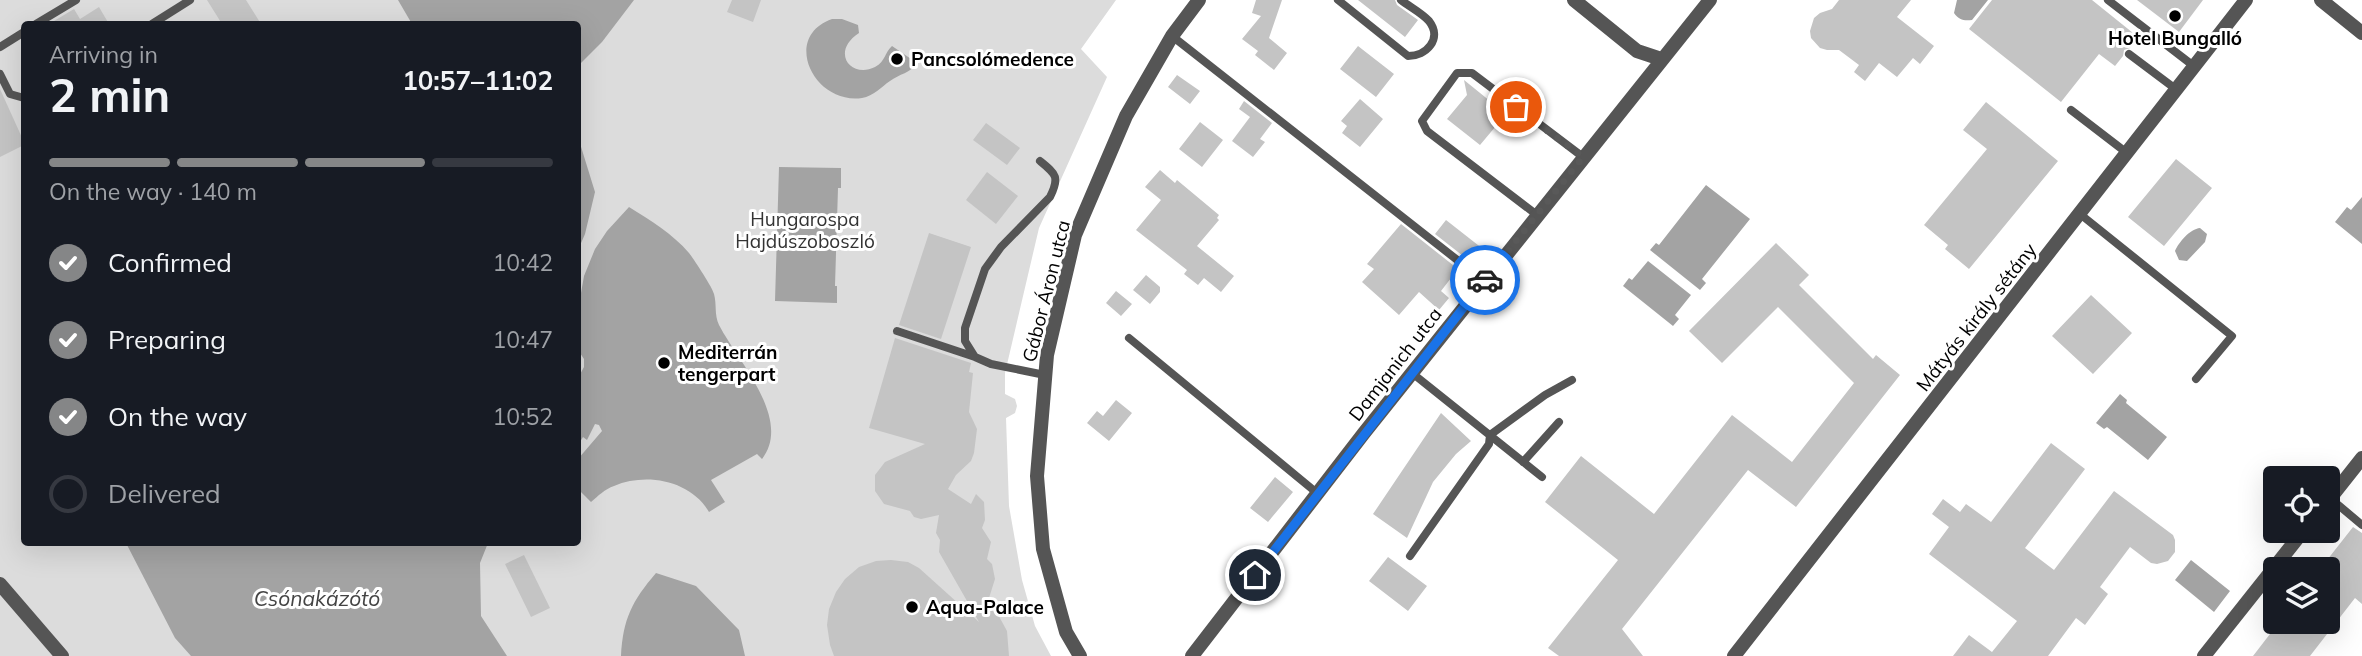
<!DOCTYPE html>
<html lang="en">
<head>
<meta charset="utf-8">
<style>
	:root { --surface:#171b24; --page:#20242c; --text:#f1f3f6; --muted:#9ea1a6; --line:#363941; --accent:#858687 }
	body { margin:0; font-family:Mulish,sans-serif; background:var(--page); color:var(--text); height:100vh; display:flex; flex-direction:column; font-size:26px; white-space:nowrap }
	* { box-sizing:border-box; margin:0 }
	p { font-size:23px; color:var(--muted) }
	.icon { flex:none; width:38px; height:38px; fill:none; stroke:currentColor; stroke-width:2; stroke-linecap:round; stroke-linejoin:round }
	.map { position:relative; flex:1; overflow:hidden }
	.sheet { position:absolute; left:21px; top:21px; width:560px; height:525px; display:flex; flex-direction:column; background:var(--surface); border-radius:7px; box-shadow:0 7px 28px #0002 }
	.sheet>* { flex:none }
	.controls { position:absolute; left:2263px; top:466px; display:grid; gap:14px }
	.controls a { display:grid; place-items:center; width:77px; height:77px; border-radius:7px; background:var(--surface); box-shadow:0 7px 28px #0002; font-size:35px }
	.pin { position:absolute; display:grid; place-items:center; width:60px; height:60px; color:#fff; margin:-30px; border:4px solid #fff; border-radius:50%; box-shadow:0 2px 7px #0007 }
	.courier { position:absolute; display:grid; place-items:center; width:70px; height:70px; margin:-35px; border:5px solid #1a73e8; border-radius:50%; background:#fff; color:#222; box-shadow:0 2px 9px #0007 }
	.overview em { font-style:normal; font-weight:700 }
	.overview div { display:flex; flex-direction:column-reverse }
	.overview { display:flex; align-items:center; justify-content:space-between; height:119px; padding:0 28px }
	h1 { font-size:46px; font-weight:700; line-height:52px }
	.bar { display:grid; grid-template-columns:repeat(4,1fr); gap:10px 7px; align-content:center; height:84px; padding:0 28px }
	.bar i { height:9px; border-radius:5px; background:var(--line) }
	.bar .on { background:var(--accent) }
	.bar p { grid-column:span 4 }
	ol { padding:0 28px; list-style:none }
	li { display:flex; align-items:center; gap:21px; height:77px }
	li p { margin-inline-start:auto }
	li .icon { padding:7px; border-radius:50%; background:var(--accent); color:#fff; stroke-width:4 }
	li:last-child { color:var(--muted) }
	li i { width:38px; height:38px; border:4px solid var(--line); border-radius:50% }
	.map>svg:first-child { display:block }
	.green { fill:#dcdcdc; fill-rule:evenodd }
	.water { fill:#a3a3a3 }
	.building { fill:#c4c4c4 }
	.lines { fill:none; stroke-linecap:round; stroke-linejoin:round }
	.service { stroke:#555; stroke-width:8 }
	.minor { stroke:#555; stroke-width:14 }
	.done { stroke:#595959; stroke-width:7; stroke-dasharray:0 12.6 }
	.route { stroke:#1a73e8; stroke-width:9 }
	.poi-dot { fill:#000; stroke:#fff; stroke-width:2.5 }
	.labels { text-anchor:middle; stroke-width:6; stroke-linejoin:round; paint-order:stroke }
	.poi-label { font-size:19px; font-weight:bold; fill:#000; stroke:#fff; text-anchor:start }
	.park-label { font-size:19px; fill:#333; stroke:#fff }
	.street-label { font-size:19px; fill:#000; stroke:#fff }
	.water-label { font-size:21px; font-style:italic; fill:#444; stroke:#fff }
</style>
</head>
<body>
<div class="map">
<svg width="2362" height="656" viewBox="0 0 2362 656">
	<rect width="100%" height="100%" fill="#fff"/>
	<!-- green -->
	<path class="green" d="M0,0H1116L1081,49L1107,77L1039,228L1005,373V394L1015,399L1017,406L1015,413L1006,418L1009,506L1022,580L1035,626L1051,656H0ZM24,24H578V542H24Z"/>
	<!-- water -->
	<path class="water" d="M398,0H634L602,42L578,66V24H412Z
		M1957,0H1988L1972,20C1964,21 1959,20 1954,13Z
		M832,19H842L858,25L859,33C830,52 851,79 875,67C886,61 884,53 892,46L917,63C911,73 899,74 890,81C881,87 874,96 862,98C814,105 781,37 832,19Z
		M578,137L595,192L585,234L578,250Z
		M779,167L841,168V188H838L835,286H837V303L775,301Z
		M1706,185L1750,219L1702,279L1706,283L1700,290L1650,250L1656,243L1659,245Z
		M2362,197V244L2335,222L2347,207L2351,210Z
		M629,207C650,220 673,234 689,253C693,258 713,288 714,294C717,305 714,314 719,325C737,360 793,419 762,459L757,454L711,480L725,502L709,512C691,481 647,472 614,486C605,489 598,496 591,502L578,489V459L602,431L599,425L595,424L587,440L583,437L578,445V378L584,367V359L578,350V310L584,276L595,249L607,231Z
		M2200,228L2207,234L2205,242L2187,261L2179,260L2175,251C2179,242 2190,229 2200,228Z
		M1648,261L1691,295L1675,315L1679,319L1673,326L1623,286L1629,278L1632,280Z
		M2120,394L2127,400L2126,403L2167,437L2148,460L2107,427L2104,429L2096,423Z
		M126,543H488L480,563L481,616L507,656H191L175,638Z
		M2191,560L2230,591L2214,612L2175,580Z
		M656,573L696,586L739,630L745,656H621C623,619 632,601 656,573Z"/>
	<!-- building -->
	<path class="building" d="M207,0H246L261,24H222Z
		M732,0H761L753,22L727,12Z
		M1256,0H1282L1269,38L1287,53L1274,70L1255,55L1258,51L1242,39L1261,16L1252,13Z
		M1358,0H1395L1397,5L1418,20L1405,37Z
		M1839,0H1911L1897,17L1934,46L1920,64L1913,58L1897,77L1879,63L1865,81L1854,72L1859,65L1839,50H1827L1820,48L1811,38L1810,31L1814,18L1820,13L1832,9Z
		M1992,0H2092L2138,37L2130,48L2124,50L2123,56L2115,66L2099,54L2061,102L1969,29Z
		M2137,0H2203L2179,32Z
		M99,7L109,24H49L74,9L80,19Z
		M1358,46L1394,74L1376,97L1340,69Z
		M1177,75L1200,91L1190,104L1168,87Z
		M1464,80L1506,114L1480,145L1447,119L1467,95Z
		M0,89L24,142V145L0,157Z
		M1360,99L1383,119L1360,147L1342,133L1347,126L1341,121Z
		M1244,101L1272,123L1260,139L1265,142L1253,157L1232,141L1250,117L1239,109Z
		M1986,102L2058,161L1969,269L1945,249L1948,245L1924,225L1987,149L1963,130Z
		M1200,122L1223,140L1202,167L1179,149Z
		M986,123L1020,148L1007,165L973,140Z
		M2176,159L2212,188L2164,246L2128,217Z
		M1160,170L1175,183L1177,180L1219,215L1217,218L1219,220L1197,246L1234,276L1221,292L1204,278L1198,285L1184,274L1187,270L1136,230L1161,200L1145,187Z
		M987,172L1018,196L996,224L966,200Z
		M1446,220L1483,249L1472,263L1435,234Z
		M1401,224L1458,269L1441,291L1449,298L1439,310L1419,292L1399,315L1362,282L1374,269L1367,264Z
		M929,233L971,247L941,339L899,325Z
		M1776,243L1809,275L1799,285L1873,359L1876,355L1900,375L1796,507L1748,470L1622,629L1643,656H1559L1548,648L1618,560L1545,502L1581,456L1654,514L1732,415L1792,462L1854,383L1778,307L1722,363L1689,331Z
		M1146,275L1160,287V292L1150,304L1133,290Z
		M1116,291L1132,304L1121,316L1106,303Z
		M2091,295L2132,333L2093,374L2052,336Z
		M895,338L971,363L969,372L973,373L969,412L977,429L974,453L971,461L956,475L948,489L971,504L976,494L984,502L985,520L982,528L991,542L987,559L992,564L995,579L989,598L1007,631L1009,656H834L830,645L827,625L829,609L836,592L845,579L859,567L876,561L891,560L908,562L919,568L979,622L939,552L940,540L936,533L939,515L921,519L914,517L910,511L884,504L875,491V475L885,462L925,444L869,428Z
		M1116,400L1132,413L1109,441L1087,423L1097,411L1103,416Z
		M1441,413L1471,441L1456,454L1433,482L1407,538L1373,514Z
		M2051,443L2085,469L2025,548L2054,570L2114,491L2173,535L2175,540V552L2168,561L2157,564L2151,563L2130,547L2100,587L2108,594L2085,625L2076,618L2048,656H1953L1969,635L1992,652L2017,621L1929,554L1949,527L1932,514L1943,499L1960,512L1966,504L1991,522Z
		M1275,477L1293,492L1268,522L1250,508Z
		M2353,527L2362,533V604L2355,598L2310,656H2253L2280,621H2328V569H2320Z
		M524,555L550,608L531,617L505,564Z
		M1388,557L1427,586L1408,611L1369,581Z"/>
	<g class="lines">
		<!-- service -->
		<path class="service" d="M1338,0L1408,56C1426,56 1443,39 1429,21C1422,13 1410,7 1401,0
			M2108,0L2195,67
			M36,24L76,0
			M152,24L190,0
			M1172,36L1484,281
			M0,47L24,32
			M2129,54L2177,90
			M0,74L10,94L24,98
			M2071,110L2127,153
			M1040,161C1056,174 1060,177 1050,197L1001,247L985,269L965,328V341L975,357L991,364L1045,375
			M2080,214L2232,336L2196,379
			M1537,215L1427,131L1422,121L1457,73H1472L1583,157
			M897,331L975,357
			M1129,338L1317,493
			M1412,373L1542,477
			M1523,462L1559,422
			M2330,498L2362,525
			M1410,556L1489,444L1490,435L1545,395L1572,380"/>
		<!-- minor -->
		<path class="minor" d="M1574,0L1637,51L1661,59
			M2321,0L2362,33
			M2328,501L2362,458
			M0,584L62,656
			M1080,656L1066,632L1043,549L1037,476L1047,355L1075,235L1126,116L1172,36L1199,0
			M1192,656L1364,433L1710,0
			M1734,656L2246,0
			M2204,656L2304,530"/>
	</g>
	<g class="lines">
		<!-- done -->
		<path class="done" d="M1485,280L1583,157L1516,107"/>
		<!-- route -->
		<path class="route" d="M1255,575L1485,280"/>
	</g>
	<!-- markers -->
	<g class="poi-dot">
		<circle cx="2175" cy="16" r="7"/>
		<circle cx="897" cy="59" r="7"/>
		<circle cx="664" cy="363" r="7"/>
		<circle cx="912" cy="607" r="7"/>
	</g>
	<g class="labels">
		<!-- poi labels -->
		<g class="poi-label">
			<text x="2175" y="45" text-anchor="middle">Hotel Bungalló</text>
			<text x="911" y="66">Pancsolómedence</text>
			<text x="678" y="359">Mediterrán<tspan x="678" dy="22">tengerpart</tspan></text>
			<text x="926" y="614">Aqua-Palace</text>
		</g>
		<!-- park labels -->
		<g class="park-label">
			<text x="805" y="226">Hungarospa<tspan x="805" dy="22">Hajdúszoboszló</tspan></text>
		</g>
		<!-- street labels -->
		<g class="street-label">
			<text transform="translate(1046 291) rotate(-76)" y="7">Gábor Áron utca</text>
			<text transform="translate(1976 317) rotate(-52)" y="7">Mátyás király sétány</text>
			<text transform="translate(1395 364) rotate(-52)" y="7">Damjanich utca</text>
		</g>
		<!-- water labels -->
		<g class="water-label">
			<text x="317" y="606">Csónakázótó</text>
		</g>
	</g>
</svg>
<div class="controls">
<a><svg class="icon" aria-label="locate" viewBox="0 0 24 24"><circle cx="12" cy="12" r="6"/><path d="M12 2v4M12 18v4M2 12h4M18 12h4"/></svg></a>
<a><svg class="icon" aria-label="layers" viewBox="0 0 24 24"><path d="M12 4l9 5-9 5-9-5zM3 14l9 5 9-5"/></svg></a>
</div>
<div class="pin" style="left:1516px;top:107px;background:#ea580c"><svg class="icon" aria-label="bag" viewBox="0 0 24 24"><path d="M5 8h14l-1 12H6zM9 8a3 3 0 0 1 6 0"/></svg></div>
<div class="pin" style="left:1255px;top:575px;background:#1f2937"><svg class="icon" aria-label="home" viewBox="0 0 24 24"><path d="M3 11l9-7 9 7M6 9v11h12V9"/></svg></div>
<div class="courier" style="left:1485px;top:280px"><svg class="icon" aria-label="car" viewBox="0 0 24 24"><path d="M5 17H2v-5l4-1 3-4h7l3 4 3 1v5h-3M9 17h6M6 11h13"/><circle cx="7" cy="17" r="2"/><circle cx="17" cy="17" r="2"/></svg></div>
<section class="sheet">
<div class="overview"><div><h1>2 min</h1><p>Arriving in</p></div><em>10:57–11:02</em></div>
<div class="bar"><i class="on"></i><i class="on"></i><i class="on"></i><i></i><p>On the way · 140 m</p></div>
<ol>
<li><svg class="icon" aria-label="check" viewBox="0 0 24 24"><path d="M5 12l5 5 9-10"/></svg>Confirmed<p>10:42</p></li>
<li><svg class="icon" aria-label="check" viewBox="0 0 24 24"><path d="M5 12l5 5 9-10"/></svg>Preparing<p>10:47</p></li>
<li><svg class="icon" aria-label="check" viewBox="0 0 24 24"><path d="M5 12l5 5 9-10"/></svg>On the way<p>10:52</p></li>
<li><i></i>Delivered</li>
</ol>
</section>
</div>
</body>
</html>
